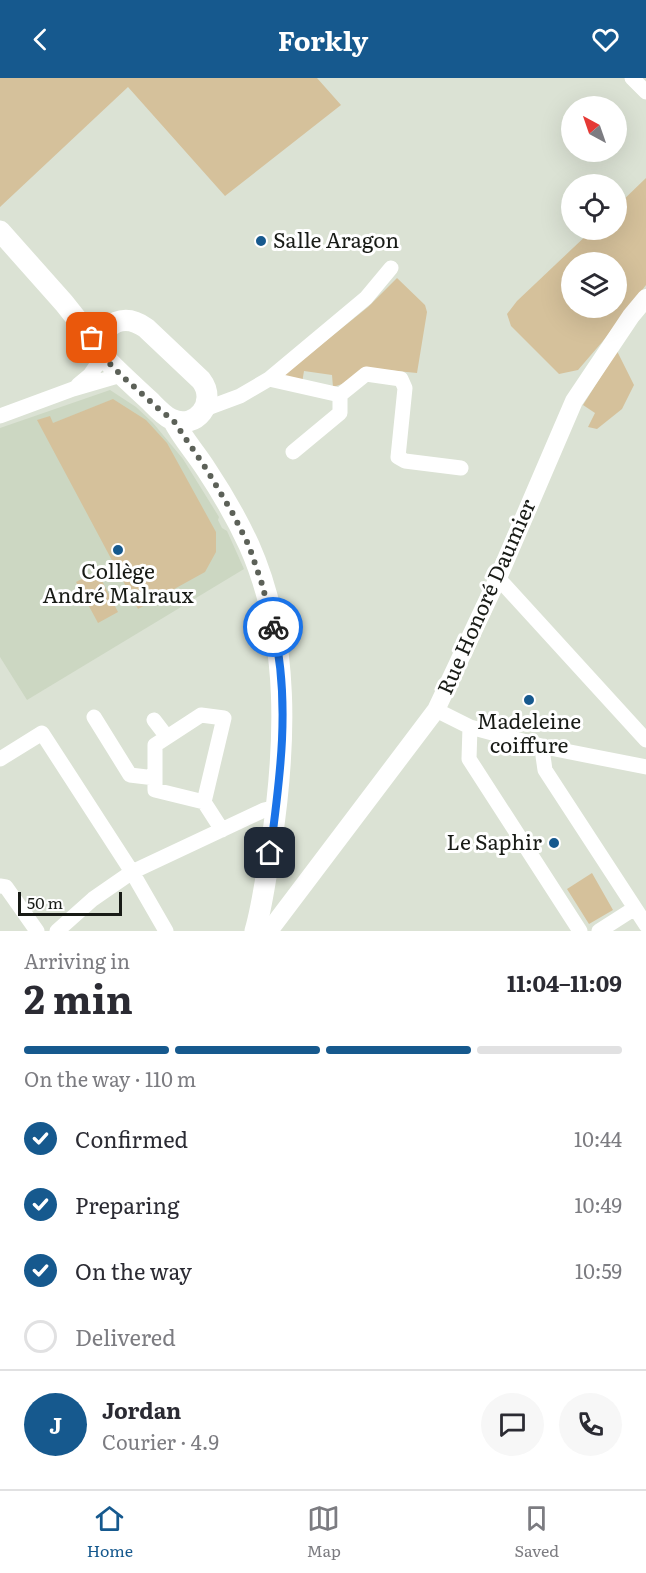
<!DOCTYPE html>
<html lang="en">
<head>
<meta charset="utf-8">
<style>
	:root { --surface:#fff; --page:#f7f7f7; --text:#2b2b33; --muted:#7c7c81; --line:#e1e1e2; --accent:#16598e }
	body { margin:0; font-family:Literata,serif; background:var(--page); color:var(--text); height:100vh; display:flex; flex-direction:column; font-size:22px; white-space:nowrap }
	* { box-sizing:border-box; margin:0 }
	p { font-size:20px; color:var(--muted) }
	.icon { flex:none; width:33px; height:33px; fill:none; stroke:currentColor; stroke-width:2; stroke-linecap:round; stroke-linejoin:round }
	.map { position:relative; height:853px; overflow:hidden }
	.details { display:flex; flex-direction:column; background:var(--surface); flex:1 }
	.details>* { flex:none }
	.needle { width:39px; rotate:320deg }
	.tools { position:absolute; left:561px; top:18px; display:grid; gap:12px }
	.tools a { display:grid; place-items:center; width:66px; height:66px; border-radius:50%; background:var(--surface); box-shadow:0 6px 24px #0002; font-size:30px }
	.scale { position:absolute; left:18px; bottom:15px; width:104px; box-sizing:border-box; padding-left:6px; border:3px solid #181b16; border-top:0; font-size:16px; line-height:21px; white-space:nowrap; color:#181b16; -webkit-text-stroke:4px #fff; paint-order:stroke }
	.pin { position:absolute; display:grid; place-items:center; width:51px; height:51px; color:#fff; margin:-26px; border-radius:12px; box-shadow:0 3px 9px #0006 }
	.courier { position:absolute; display:grid; place-items:center; width:60px; height:60px; margin:-30px; border:4px solid #1a73e8; border-radius:50%; background:#fff; color:#222; box-shadow:0 2px 8px #0007 }
	.overview em { font-style:normal; font-weight:700 }
	.overview div { display:flex; flex-direction:column-reverse }
	.overview { display:flex; align-items:center; justify-content:space-between; height:102px; padding:0 24px }
	h1 { font-size:39px; font-weight:700; line-height:45px }
	.bar { display:grid; grid-template-columns:repeat(4,1fr); gap:9px 6px; align-content:center; height:72px; padding:0 24px }
	.bar i { height:8px; border-radius:4px; background:var(--line) }
	.bar .active { background:var(--accent) }
	.bar p { grid-column:span 4 }
	.line { display:flex; align-items:center; gap:15px; padding:0 24px; border-top:2px solid var(--line) }
	.line div { flex:1 }
	.round { display:grid; place-items:center; flex:none; width:63px; height:63px; border-radius:32px; background:var(--page) }
	ol { padding:0 24px; list-style:none }
	li { display:flex; align-items:center; gap:18px; height:66px }
	li p { margin-inline-start:auto }
	li .icon { padding:6px; border-radius:50%; background:var(--accent); color:#fff; stroke-width:4 }
	li:last-child { color:var(--muted) }
	li i { width:33px; height:33px; border:3px solid var(--line); border-radius:50% }
	header { display:flex; justify-content:space-between; align-items:center; height:78px; padding:0 24px; background:var(--accent); color:#fff; font-size:27px; font-weight:700 }
	.dock { display:flex; justify-content:space-around; align-items:center; height:84px; border-top:2px solid var(--line); background:var(--surface); font-size:16px; color:var(--muted) }
	.dock a { display:grid; justify-items:center; gap:3px }
	.dock .active { color:var(--accent) }
	.map>svg:first-child { display:block }
	.built { fill:#ccd7c2 }
	.green { fill:#d5c19b; fill-rule:evenodd }
	.lines { fill:none; stroke-linecap:round; stroke-linejoin:round }
	.minor { stroke:#fff; stroke-width:15 }
	.tertiary { stroke:#fff; stroke-width:18 }
	.secondary { stroke:#fff; stroke-width:21 }
	.done { stroke:#5c6158; stroke-width:6; stroke-dasharray:0 10.8 }
	.route { stroke:#1a73e8; stroke-width:8 }
	.poi-dot { fill:#16598e; stroke:#fff; stroke-width:2 }
	.labels { text-anchor:middle; stroke-width:6; stroke-linejoin:round; paint-order:stroke }
	.poi-label { font-size:21px; fill:#181b16; stroke:#fff }
	.street-label { font-size:21px; fill:#181b16; stroke:#fff }
</style>
</head>
<body>
<header><svg class="icon" aria-label="back" viewBox="0 0 24 24"><path d="M15 5l-7 7 7 7"/></svg>Forkly<svg class="icon" aria-label="heart" viewBox="0 0 24 24"><path d="M12 20l-8-8c-3-5 5-10 8-4 3-6 11-1 8 4z"/></svg></header>
<div class="map">
<svg width="646" height="853" viewBox="0 0 646 853">
	<rect width="100%" height="100%" fill="#dbe2d4"/>
	<!-- built -->
	<path class="built" d="M110,312L136,329L153,345L183,381L219,439L218,442L222,450L227,453L244,491L27,622L0,579V350Z"/>
	<!-- green -->
	<path class="green" d="M0,0H317L341,27L225,118L128,9L0,129Z
		M646,100V207L603,263L578,292L559,296L511,248L507,236L517,223L592,152H616L617,128ZM572,184H616V230H572Z
		M397,200L425,227L427,234L417,295L366,290L342,306L333,309L332,297L304,293L302,305L287,302L285,296L368,229Z
		M617,273L634,307L622,331L597,351L588,349L595,335L583,327Z
		M113,321L146,342L167,365L216,454V474L205,494L138,531L37,342L50,338L53,345Z
		M97,493L118,534L98,545L76,504Z
		M592,795L613,832L589,846L567,811Z"/>
	<g class="lines">
		<!-- minor -->
		<path class="minor" d="M632,0L646,14
			M269,301L340,317L366,296L401,301L405,310L398,379L405,383L461,390
			M78,307L90,297L103,278
			M205,331L240,318L269,301L366,220L391,190
			M0,338L73,311L121,297
			M293,374L340,335V317
			M498,500L646,662
			M436,632L470,649L545,669L646,689
			M94,639L130,697L155,700
			M154,642L167,659
			M470,649L469,681L580,853
			M545,669L543,678L545,692L646,847
			M0,681L42,655L132,794L166,853
			M204,724L155,712V667L201,637L224,640L204,724L222,752
			M0,808L6,809L37,853
			M57,853L93,821L132,794L264,732L277,729
			M599,853L635,830"/>
		<!-- tertiary -->
		<path class="tertiary" d="M269,853L436,632L498,500L574,323L631,238L646,220"/>
		<!-- secondary -->
		<path class="secondary" d="M0,153L64,225L99,269L103,278C118,294 134,308 150,323C156,329 163,337 171,341C196,353 218,324 201,302L146,250C125,235 104,243 99,269
			M173,342C182,360 196,375 206,391C222,415 237,441 249,467C291,561 286,669 271,768C266,797 263,825 255,853"/>
	</g>
	<g class="lines">
		<!-- done -->
		<path class="done" d="M92,260L102,278L121,297L162,334L173,342L207,392L233,436L249,468L262,506L273,549"/>
		<!-- route -->
		<path class="route" d="M270,775C280,702 291,621 273,549"/>
	</g>
	<!-- markers -->
	<g class="poi-dot">
		<circle cx="261" cy="163" r="6"/>
		<circle cx="118" cy="472" r="6"/>
		<circle cx="529" cy="622" r="6"/>
		<circle cx="554" cy="765" r="6"/>
	</g>
	<g class="labels">
		<!-- poi labels -->
		<g class="poi-label">
			<text x="273" y="170" text-anchor="start">Salle Aragon</text>
			<text x="118" y="501">Collège<tspan x="118" dy="24">André Malraux</tspan></text>
			<text x="529" y="651">Madeleine<tspan x="529" dy="24">coiffure</tspan></text>
			<text x="542" y="772" text-anchor="end">Le Saphir</text>
		</g>
		<!-- street labels -->
		<g class="street-label">
			<text transform="translate(487 519) rotate(-66)" y="7">Rue Honoré Daumier</text>
		</g>
	</g>
</svg>
<div class="tools">
<a><svg class="needle" viewBox="-14 -14 28 28"><path d="M0-13l5 13h-10z" fill="#e53935"/><path d="M0 13l5-13h-10z" fill="#7c7c81"/></svg></a>
<a><svg class="icon" aria-label="locate" viewBox="0 0 24 24"><circle cx="12" cy="12" r="6"/><path d="M12 2v4M12 18v4M2 12h4M18 12h4"/></svg></a>
<a><svg class="icon" aria-label="layers" viewBox="0 0 24 24"><path d="M12 4l9 5-9 5-9-5zM3 14l9 5 9-5"/></svg></a>
</div>
<div class="scale">50 m</div>
<div class="pin" style="left:92px;top:260px;background:#ea580c"><svg class="icon" aria-label="bag" viewBox="0 0 24 24"><path d="M5 8h14l-1 12H6zM9 8a3 3 0 0 1 6 0"/></svg></div>
<div class="pin" style="left:270px;top:775px;background:#1f2937"><svg class="icon" aria-label="home" viewBox="0 0 24 24"><path d="M3 11l9-7 9 7M6 9v11h12V9"/></svg></div>
<div class="courier" style="left:273px;top:549px"><svg class="icon" aria-label="bike" viewBox="0 0 24 24"><circle cx="6" cy="16" r="4"/><circle cx="18" cy="16" r="4"/><path d="M6 16l4-8h5l3 8M10 8l3 8H6M13 5h3"/></svg></div>
</div>
<section class="details">
<div class="overview"><div><h1>2 min</h1><p>Arriving in</p></div><em>11:04–11:09</em></div>
<div class="bar"><i class="active"></i><i class="active"></i><i class="active"></i><i></i><p>On the way · 110 m</p></div>
<ol>
<li><svg class="icon" aria-label="check" viewBox="0 0 24 24"><path d="M5 12l5 5 9-10"/></svg>Confirmed<p>10:44</p></li>
<li><svg class="icon" aria-label="check" viewBox="0 0 24 24"><path d="M5 12l5 5 9-10"/></svg>Preparing<p>10:49</p></li>
<li><svg class="icon" aria-label="check" viewBox="0 0 24 24"><path d="M5 12l5 5 9-10"/></svg>On the way<p>10:59</p></li>
<li><i></i>Delivered</li>
</ol>
<div class="line" style="height:108px"><b class="round" style="background:var(--accent);color:#fff">J</b><div><b>Jordan</b><p>Courier · 4.9</p></div><a class="round"><svg class="icon" aria-label="chat" viewBox="0 0 24 24"><path d="M4 5h16v11H9l-5 4z"/></svg></a><a class="round"><svg class="icon" aria-label="phone" viewBox="0 0 24 24"><path d="M5 4h4l2 5-3 2q2 4 5 5l2-3 5 2v4C11 20 4 13 5 4z"/></svg></a></div>
</section>
<nav class="dock">
<a class="active"><svg class="icon" aria-label="home" viewBox="0 0 24 24"><path d="M3 11l9-7 9 7M6 9v11h12V9"/></svg>Home</a>
<a><svg class="icon" aria-label="map" viewBox="0 0 24 24"><path d="M3 6l6-2 6 2 6-2v14l-6 2-6-2-6 2zM9 4v14M15 6v14"/></svg>Map</a>
<a><svg class="icon" aria-label="saved" viewBox="0 0 24 24"><path d="M7 4h10v16l-5-4-5 4z"/></svg>Saved</a>
</nav>
</body>
</html>
